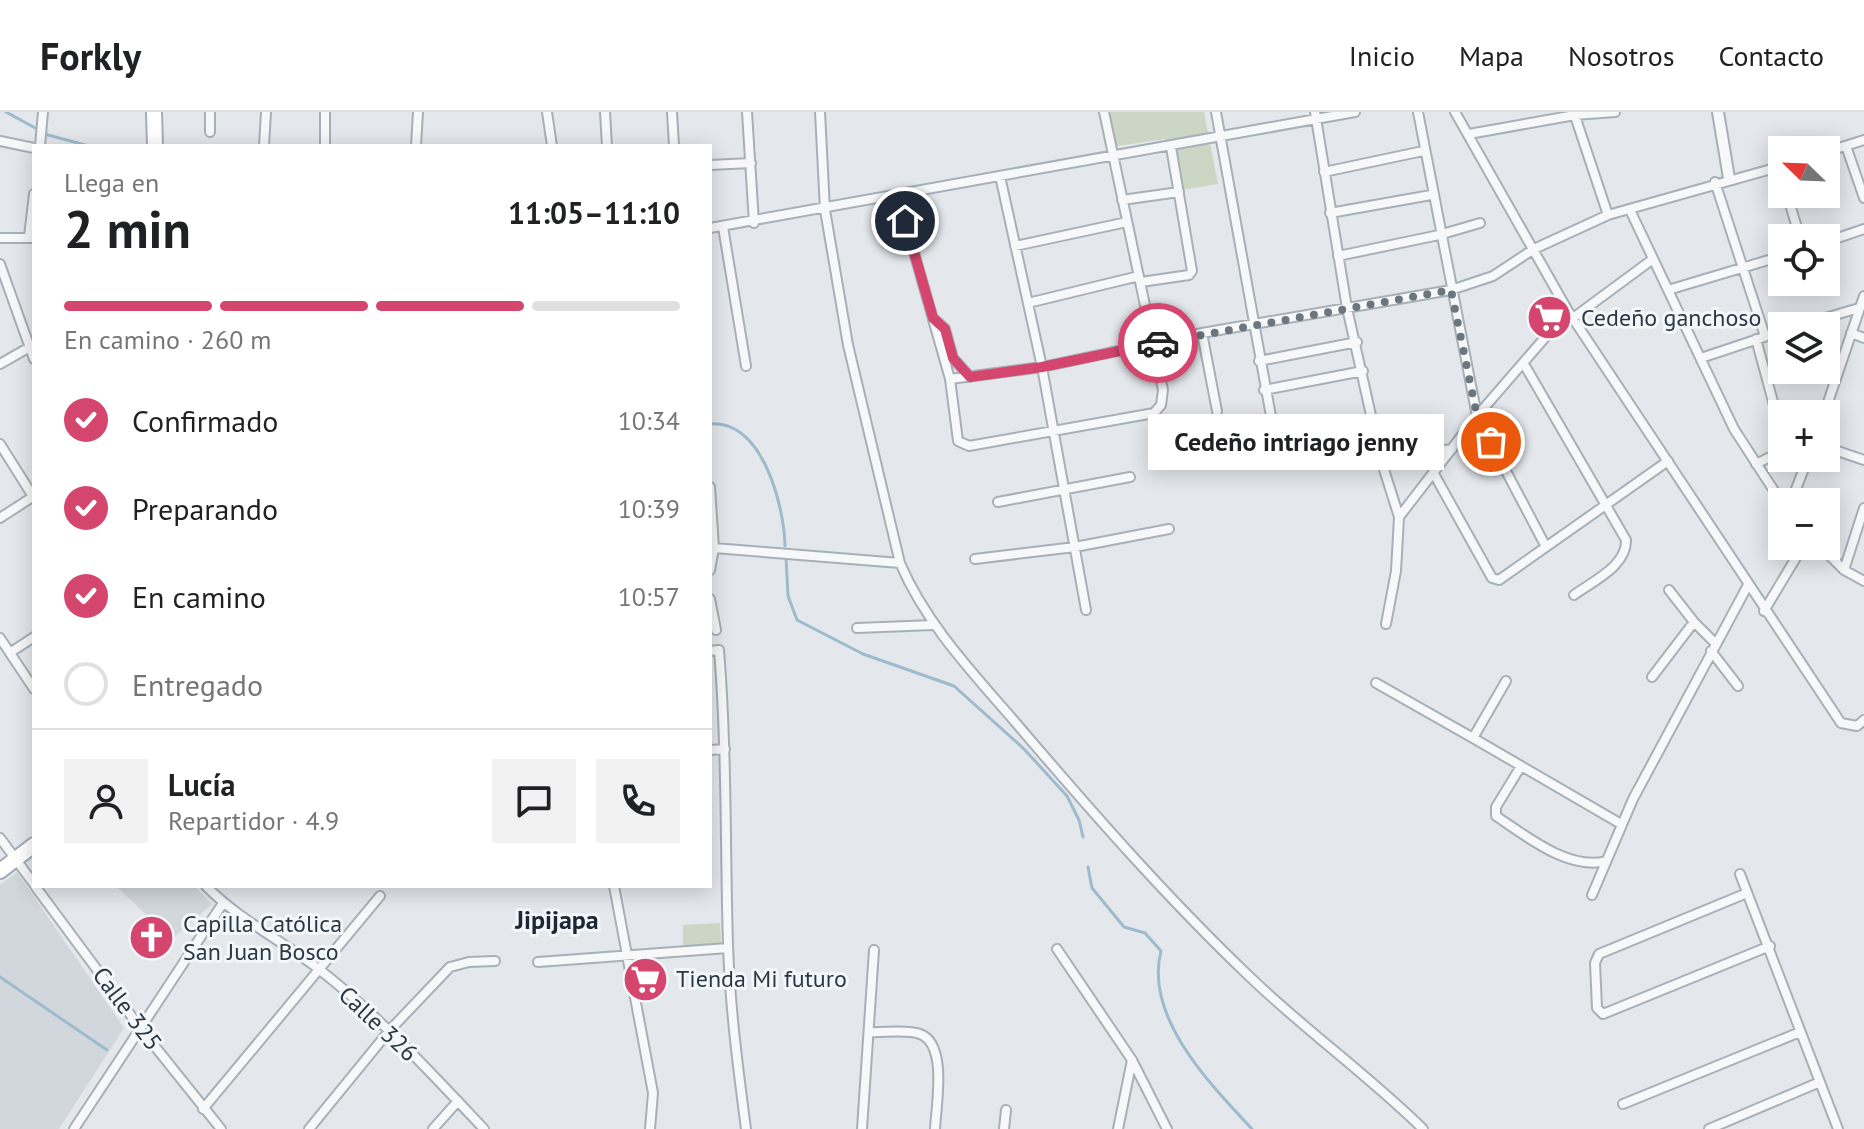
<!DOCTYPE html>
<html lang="es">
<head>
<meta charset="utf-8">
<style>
	:root { --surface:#fff; --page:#f2f2f2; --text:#202124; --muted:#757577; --line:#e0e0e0; --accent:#d4466d }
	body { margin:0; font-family:"PT Sans",sans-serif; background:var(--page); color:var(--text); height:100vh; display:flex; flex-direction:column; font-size:30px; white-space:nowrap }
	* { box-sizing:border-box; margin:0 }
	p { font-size:26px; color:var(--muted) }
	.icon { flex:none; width:44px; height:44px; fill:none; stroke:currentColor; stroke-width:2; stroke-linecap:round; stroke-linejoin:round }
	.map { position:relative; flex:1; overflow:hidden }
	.details { position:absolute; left:32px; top:32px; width:680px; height:744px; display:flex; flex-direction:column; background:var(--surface); border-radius:0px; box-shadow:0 4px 20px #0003 }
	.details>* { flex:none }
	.needle { width:52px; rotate:293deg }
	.fabs { position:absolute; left:1768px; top:24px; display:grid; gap:16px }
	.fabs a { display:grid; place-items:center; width:72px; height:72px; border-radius:0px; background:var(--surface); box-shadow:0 4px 20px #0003; font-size:40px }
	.pin { position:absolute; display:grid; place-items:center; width:68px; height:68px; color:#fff; margin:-34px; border:4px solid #fff; border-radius:50%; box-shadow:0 2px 8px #0007 }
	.courier { position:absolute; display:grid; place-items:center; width:80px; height:80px; margin:-40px; border:6px solid #d4466d; border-radius:50%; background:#fff; color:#222; box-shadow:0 2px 10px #0007 }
	.bubble { position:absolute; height:56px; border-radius:0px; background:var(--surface); box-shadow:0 4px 20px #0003; font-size:26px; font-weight:700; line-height:56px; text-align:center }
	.summary em { font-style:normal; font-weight:700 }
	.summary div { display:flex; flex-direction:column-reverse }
	.summary { display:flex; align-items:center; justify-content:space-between; height:136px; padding:0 32px }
	h1 { font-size:52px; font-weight:700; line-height:60px }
	.bar { display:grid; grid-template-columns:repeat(4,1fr); gap:12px 8px; align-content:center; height:96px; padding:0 32px }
	.bar i { height:10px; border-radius:6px; background:var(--line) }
	.bar .selected { background:var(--accent) }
	.bar p { grid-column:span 4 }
	.line { display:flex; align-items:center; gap:20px; padding:0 32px; border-top:2px solid var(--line) }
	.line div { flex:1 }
	.round { display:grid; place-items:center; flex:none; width:84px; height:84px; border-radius:0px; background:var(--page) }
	ol { padding:0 32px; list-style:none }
	li { display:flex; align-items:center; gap:24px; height:88px }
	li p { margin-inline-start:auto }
	li .icon { padding:8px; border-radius:50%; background:var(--accent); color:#fff; stroke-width:4 }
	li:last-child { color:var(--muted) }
	li i { width:44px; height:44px; border:4px solid var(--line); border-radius:50% }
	header { display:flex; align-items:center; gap:48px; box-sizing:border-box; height:112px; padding:0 40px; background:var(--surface); border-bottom:2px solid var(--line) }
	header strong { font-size:38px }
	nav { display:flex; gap:44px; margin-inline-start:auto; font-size:28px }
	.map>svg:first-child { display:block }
	.built { fill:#d2d7de }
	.green { fill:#cbd6c4 }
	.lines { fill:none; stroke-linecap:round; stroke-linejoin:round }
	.stream { stroke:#9ebbcd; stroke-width:3 }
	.minor-casing { stroke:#a8b0b7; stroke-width:12 }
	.tertiary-casing { stroke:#a8b0b7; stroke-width:14 }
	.primary-casing { stroke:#a2aeb8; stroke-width:18 }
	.minor { stroke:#f7f8fa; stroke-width:8 }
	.tertiary { stroke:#f7f8fa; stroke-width:10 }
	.primary { stroke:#fff; stroke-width:14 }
	.done { stroke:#6b767f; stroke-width:8; stroke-dasharray:0 14.4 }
	.route { stroke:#d4466d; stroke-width:10 }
	.labels { text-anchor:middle; stroke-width:6; stroke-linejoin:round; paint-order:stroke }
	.poi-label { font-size:24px; fill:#2a3845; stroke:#f4f7f9; text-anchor:start }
	.street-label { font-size:24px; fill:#2a3845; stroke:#f4f7f9 }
	.neighbourhood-label { font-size:26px; font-weight:bold; fill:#1c2836; stroke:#f4f7f9 }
</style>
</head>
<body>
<header>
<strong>Forkly</strong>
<nav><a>Inicio</a><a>Mapa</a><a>Nosotros</a><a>Contacto</a></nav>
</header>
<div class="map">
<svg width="1864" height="1017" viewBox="0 0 1864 1017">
	<rect width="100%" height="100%" fill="#e4e8ec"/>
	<!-- built -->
	<path class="built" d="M17,760L124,916L59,1017H0V773Z
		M116,774H194L212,792L172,827Z"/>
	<!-- green -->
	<path class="green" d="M1111,0H1204L1218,72L1175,79L1165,27L1110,35L1106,10Z
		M720,811L721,833L683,835V813Z"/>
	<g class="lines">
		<!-- stream -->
		<path class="stream" d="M6,0L48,23L89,34
			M710,312C763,308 784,394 785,434
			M786,445L788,484L797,508L863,542L954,574L1024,637L1067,684L1079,708L1083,725
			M1088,755L1092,776L1124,815L1145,821L1161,839C1144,905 1210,972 1252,1017
			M0,865L107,938"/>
		<defs>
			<path id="minor" d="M325,0V34
				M547,0L552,34
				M605,0L607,34
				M672,0L674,34
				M747,0L754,111
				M820,0L825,98L848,233L900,451C926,512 973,561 1016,611C1091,699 1167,786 1250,865C1305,918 1368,963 1423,1017
				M1216,0L1276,332
				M1315,0L1347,196L1381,348L1399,405L1396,459L1386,512
				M1418,0L1477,304L1545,433
				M1455,0L1568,199L1841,611L1857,614L1864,608
				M1574,1L1608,103
				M210,20V0
				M1469,22L1575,3L1615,0
				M0,29L34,36
				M40,34L43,0
				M264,34L266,0
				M416,34L418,0
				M1846,34L1864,86
				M1826,40L1864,28
				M710,53L751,51
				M1778,55L1782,66
				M1324,60L1423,39
				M1000,64L1042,255L1086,498
				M1715,70L1765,224
				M1787,82L1800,126
				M898,84L950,267L958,329L969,334L1154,301L1161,293L1163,278L1104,0
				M1122,88L1179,80
				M1630,98L1734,317L1782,391
				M1330,101L1431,83
				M723,115L746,254
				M710,116L1355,0
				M29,125L34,82
				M0,126H33
				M1826,130L1864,117
				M1015,134L1127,110
				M1338,144L1439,123L1480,111
				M0,152L34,247
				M1141,170L1189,163L1192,159L1171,35
				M1668,178L1782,144
				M1028,191L1139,164
				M933,206L945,217L953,246L970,265
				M1573,206L1653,147
				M1798,214L1859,196
				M1202,221L1217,299
				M1851,221L1864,226
				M1756,227L1782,323
				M1701,246L1782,219
				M1259,249L1357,230
				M0,252L28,236
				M1524,252L1626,428C1627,454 1593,469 1574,483
				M950,267L1042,255L1202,221L1451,178L1493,164L1534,137L1608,103L1782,54
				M1264,278L1363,259
				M1824,302L1864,184
				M0,332L34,386
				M1826,335L1864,348
				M1381,348L1452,337
				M1756,352L1782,339
				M1434,362L1492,466L1499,468L1668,349
				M710,375L714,436L900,451
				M998,390L1130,365
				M1791,390L1808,346
				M1399,405L1477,304L1568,199
				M0,406L34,384
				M1820,434L1844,458L1864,469
				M975,447L1075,435L1169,417
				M710,458L714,436
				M1844,458L1864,396
				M1669,478L1694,510L1715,531
				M710,487L716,518
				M1764,499L1803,434
				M857,516L933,513
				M0,526L34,577
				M710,539L719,538C727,637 725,735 728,833C730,895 738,956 746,1017
				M1711,539L1738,574
				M11,540L34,525
				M1652,565L1694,510
				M1506,569L1473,626L1621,712
				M1376,571L1473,626
				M710,638L725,637
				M1521,654L1496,695V704C1526,724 1569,759 1606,749
				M0,726L34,772
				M1740,762L1838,1017
				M35,774L141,917L221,1017
				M206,774C239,808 283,829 320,858C380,905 432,962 484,1017
				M614,774L653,981L650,1017
				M1747,781L1599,842L1595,851L1597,896L1603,902L1770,834
				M1592,783L1633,687L1748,473
				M1057,837L1132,948L1167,1017
				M538,850L728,836
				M869,920C884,921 906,917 920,922C948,932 936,994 935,1017
				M1623,992L1800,920
				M203,997L380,784
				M74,1017L223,791
				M309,1017L389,919L450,855L469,850L495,849
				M433,1017L458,989
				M862,1017L874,838
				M1004,1017L1006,998
				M1118,1017L1132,948
				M1709,1017L1820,970"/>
			<path id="tertiary" d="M1718,0L1729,66"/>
			<path id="primary" d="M154,0L155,34
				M0,759L34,733"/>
		</defs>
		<!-- minor casing -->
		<use href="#minor" class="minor-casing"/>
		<!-- tertiary casing -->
		<use href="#tertiary" class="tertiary-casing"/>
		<!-- primary casing -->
		<use href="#primary" class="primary-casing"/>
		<!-- minor -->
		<use href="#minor" class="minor"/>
		<!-- tertiary -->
		<use href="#tertiary" class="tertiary"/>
		<!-- primary -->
		<use href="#primary" class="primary"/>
	</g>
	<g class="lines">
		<!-- done -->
		<path class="done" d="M1158,231L1451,178L1477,304L1491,330"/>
		<!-- route -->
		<path class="route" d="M905,109L933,206L945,217L953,246L970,265L1042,255L1158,231"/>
	</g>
	<!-- icons -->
	<defs>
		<symbol id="supermarket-disc" viewBox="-11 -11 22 22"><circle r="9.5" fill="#d4466d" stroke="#f4f7f9"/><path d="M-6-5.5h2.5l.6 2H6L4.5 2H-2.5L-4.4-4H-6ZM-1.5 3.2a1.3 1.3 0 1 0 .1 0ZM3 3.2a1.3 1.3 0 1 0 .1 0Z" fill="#fff"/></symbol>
		<symbol id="church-disc" viewBox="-11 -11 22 22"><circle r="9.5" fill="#d4466d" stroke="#f4f7f9"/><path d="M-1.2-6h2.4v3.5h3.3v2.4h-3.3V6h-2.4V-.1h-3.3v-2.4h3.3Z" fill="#fff"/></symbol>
	</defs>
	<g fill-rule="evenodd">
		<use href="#supermarket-disc" x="1524" y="180" width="51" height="51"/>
		<use href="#church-disc" x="126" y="800" width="51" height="51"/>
		<use href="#supermarket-disc" x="620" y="842" width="51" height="51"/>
	</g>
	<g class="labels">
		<!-- poi labels -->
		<g class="poi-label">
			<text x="1581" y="214">Cedeño ganchoso</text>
			<text x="183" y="820">Capilla Católica<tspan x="183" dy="28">San Juan Bosco</tspan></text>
			<text x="676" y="875">Tienda Mi futuro</text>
		</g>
		<!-- street labels -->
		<g class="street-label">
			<text transform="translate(127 897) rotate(53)" y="8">Calle 325</text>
			<text transform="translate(378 912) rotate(43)" y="8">Calle 326</text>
		</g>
		<!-- neighbourhood labels -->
		<g class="neighbourhood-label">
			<text x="557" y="817">Jipijapa</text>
		</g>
	</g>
</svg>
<div class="fabs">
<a><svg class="needle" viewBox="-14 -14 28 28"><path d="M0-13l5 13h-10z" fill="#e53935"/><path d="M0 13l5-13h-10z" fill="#757577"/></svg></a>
<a><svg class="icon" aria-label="locate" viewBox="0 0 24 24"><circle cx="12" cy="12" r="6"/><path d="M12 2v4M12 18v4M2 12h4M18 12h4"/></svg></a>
<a><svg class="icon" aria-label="layers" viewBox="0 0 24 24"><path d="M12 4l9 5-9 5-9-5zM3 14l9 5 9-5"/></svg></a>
<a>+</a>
<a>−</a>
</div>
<div class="pin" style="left:1491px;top:330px;background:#ea580c"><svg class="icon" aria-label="bag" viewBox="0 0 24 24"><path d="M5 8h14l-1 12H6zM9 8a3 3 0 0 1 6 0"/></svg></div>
<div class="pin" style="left:905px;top:109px;background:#1f2937"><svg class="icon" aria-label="home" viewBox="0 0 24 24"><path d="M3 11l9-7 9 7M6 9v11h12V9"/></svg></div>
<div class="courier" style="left:1158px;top:231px"><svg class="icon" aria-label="car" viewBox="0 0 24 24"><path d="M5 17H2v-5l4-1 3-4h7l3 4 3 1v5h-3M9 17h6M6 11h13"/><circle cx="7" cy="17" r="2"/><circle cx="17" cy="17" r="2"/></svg></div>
<div class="bubble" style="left:1148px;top:302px;width:296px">Cedeño intriago jenny</div>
<section class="details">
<div class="summary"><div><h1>2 min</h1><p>Llega en</p></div><em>11:05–11:10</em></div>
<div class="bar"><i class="selected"></i><i class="selected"></i><i class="selected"></i><i></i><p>En camino · 260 m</p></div>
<ol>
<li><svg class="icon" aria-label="check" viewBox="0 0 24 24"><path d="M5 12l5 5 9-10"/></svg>Confirmado<p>10:34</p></li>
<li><svg class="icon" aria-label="check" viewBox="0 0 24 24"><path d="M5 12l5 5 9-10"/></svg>Preparando<p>10:39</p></li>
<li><svg class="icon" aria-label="check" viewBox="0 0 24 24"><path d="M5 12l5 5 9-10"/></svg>En camino<p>10:57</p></li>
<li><i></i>Entregado</li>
</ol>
<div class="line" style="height:144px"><a class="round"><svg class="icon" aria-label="person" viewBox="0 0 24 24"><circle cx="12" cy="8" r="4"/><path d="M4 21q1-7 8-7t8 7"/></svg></a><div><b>Lucía</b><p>Repartidor · 4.9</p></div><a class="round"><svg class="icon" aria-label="chat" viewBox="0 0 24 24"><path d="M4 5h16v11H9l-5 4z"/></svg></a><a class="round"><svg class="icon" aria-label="phone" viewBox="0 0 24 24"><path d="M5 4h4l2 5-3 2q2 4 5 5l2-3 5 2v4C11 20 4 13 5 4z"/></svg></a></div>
</section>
</div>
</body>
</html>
